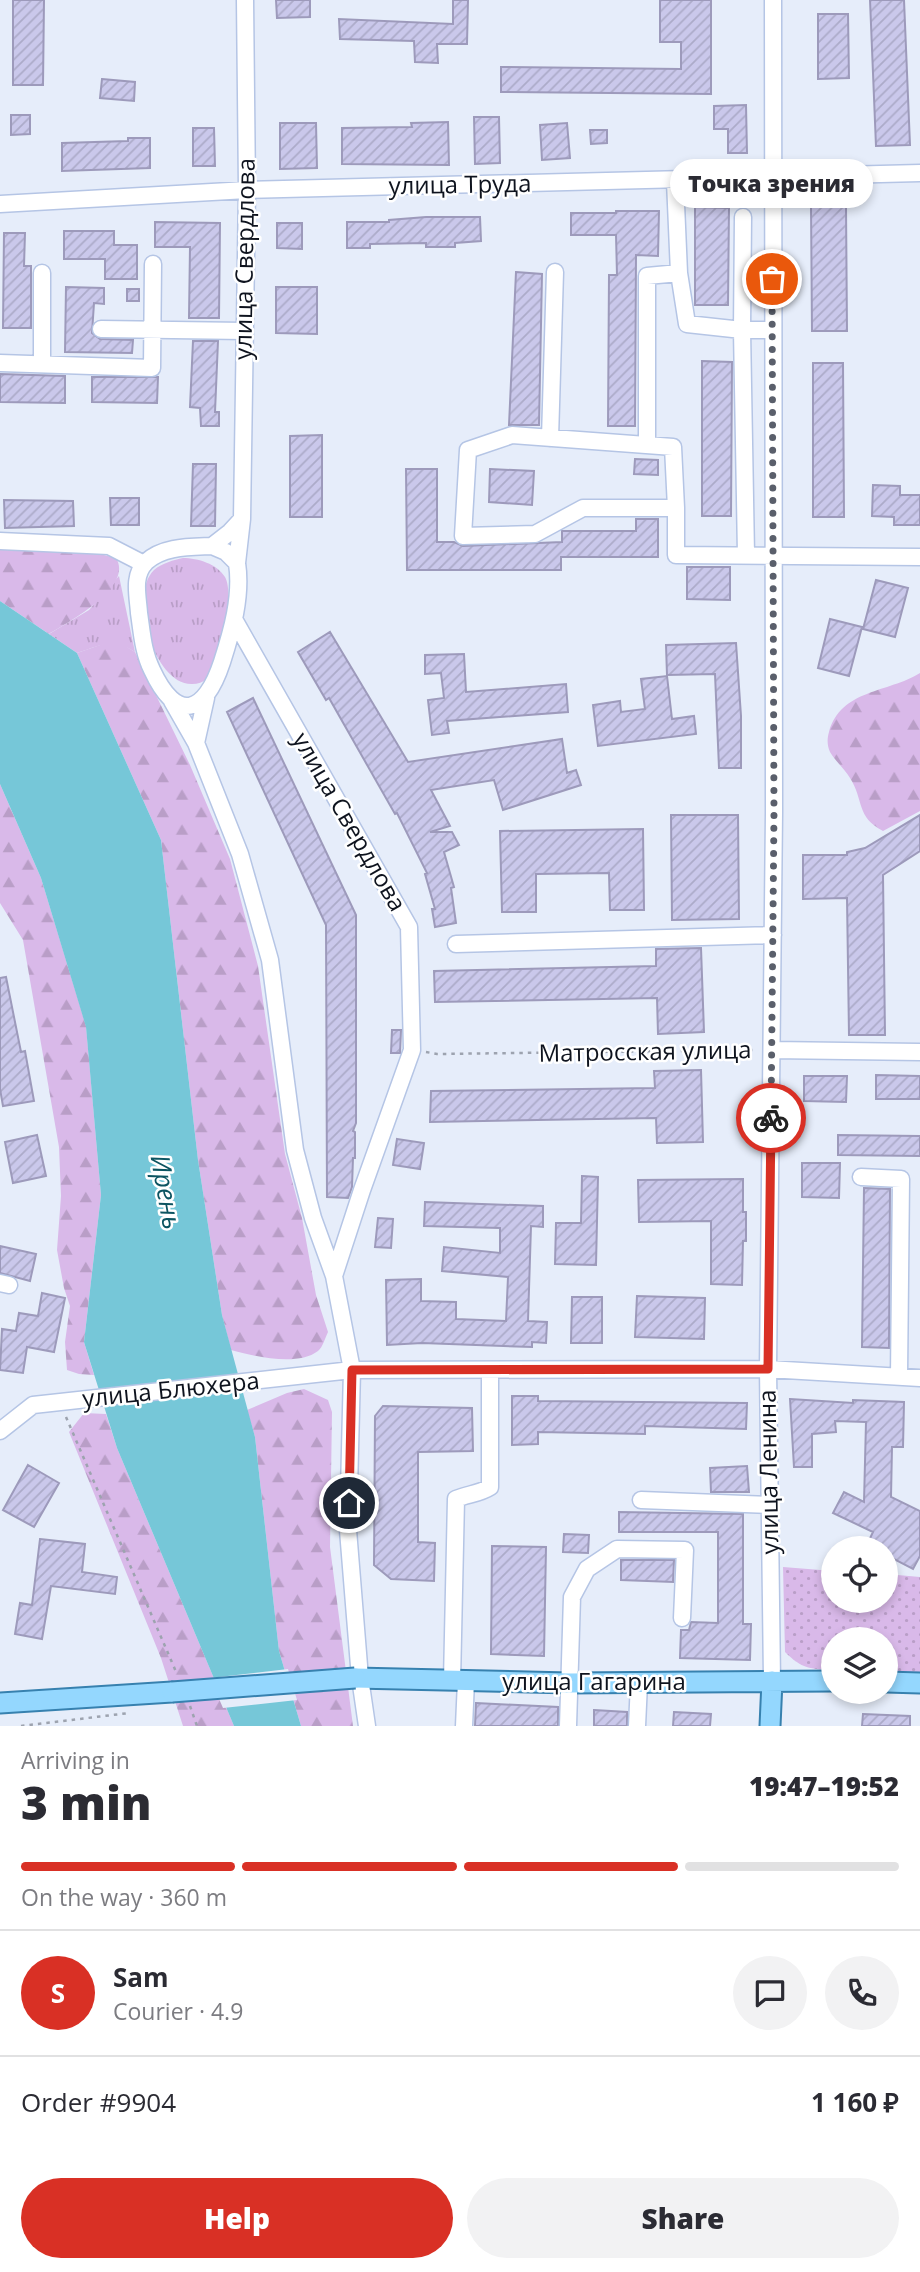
<!DOCTYPE html>
<html lang="en">
<head>
<meta charset="utf-8">
<style>
	:root { --surface:#fff; --page:#f2f2f3; --text:#2b2b33; --muted:#7c7c81; --line:#e1e1e2; --accent:#d93025 }
	body { margin:0; font-family:"Open Sans",sans-serif; background:var(--page); color:var(--text); height:100vh; display:flex; flex-direction:column; font-size:26px; white-space:nowrap }
	* { box-sizing:border-box; margin:0 }
	p { font-size:23px; color:var(--muted) }
	.icon { flex:none; width:38px; height:38px; fill:none; stroke:currentColor; stroke-width:2; stroke-linecap:round; stroke-linejoin:round }
	.map { position:relative; height:1726px; overflow:hidden }
	.sheet { display:flex; flex-direction:column; background:var(--surface); flex:1 }
	.sheet>* { flex:none }
	.controls { position:absolute; left:821px; top:1536px; display:grid; gap:14px }
	.controls a { display:grid; place-items:center; width:77px; height:77px; border-radius:50%; background:var(--surface); box-shadow:0 4px 10px #0003; font-size:35px }
	.pin { position:absolute; display:grid; place-items:center; width:60px; height:60px; color:#fff; margin:-30px; border:4px solid #fff; border-radius:50%; box-shadow:0 2px 7px #0007 }
	.courier { position:absolute; display:grid; place-items:center; width:70px; height:70px; margin:-35px; border:5px solid #d93025; border-radius:50%; background:#fff; color:#222; box-shadow:0 2px 9px #0007 }
	.bubble { position:absolute; height:49px; border-radius:24px; background:var(--surface); box-shadow:0 4px 10px #0003; font-size:23px; font-weight:800; line-height:49px; text-align:center }
	.summary em { font-style:normal; font-weight:800 }
	.summary div { display:flex; flex-direction:column-reverse }
	.summary { display:flex; align-items:center; justify-content:space-between; height:119px; padding:0 21px }
	h1 { font-size:46px; font-weight:800; line-height:52px }
	.bar { display:grid; grid-template-columns:repeat(4,1fr); gap:10px 7px; align-content:center; height:84px; padding:0 21px }
	.bar i { height:9px; border-radius:5px; background:var(--line) }
	.bar .current { background:var(--accent) }
	.bar p { grid-column:span 4 }
	.line { display:flex; align-items:center; gap:18px; padding:0 21px; border-top:2px solid var(--line) }
	.line div { flex:1 }
	.round { display:grid; place-items:center; flex:none; width:74px; height:74px; border-radius:37px; background:var(--page) }
	.button { display:flex; gap:14px; margin-top:auto; padding:14px 21px }
	.button a { flex:1; height:80px; border-radius:42px; background:var(--accent); color:#fff; font-size:28px; font-weight:800; line-height:80px; text-align:center }
	.button a+a { background:var(--page); color:var(--text) }
	.map>svg:first-child { display:block }
	.grass { fill:url(#grass-tufts) }
	.forest { fill:url(#forest-firs) }
	.park { fill:url(#park-dots) }
	.water { fill:#76c7d8 }
	.pier { fill:#e6edfa }
	.building { fill:url(#building-hatch); stroke:#9d9abb; stroke-width:2 }
	.lines { fill:none; stroke-linecap:round; stroke-linejoin:round }
	.minor-casing { stroke:#b5c5e5; stroke-width:19 }
	.major-casing { stroke:#3781af; stroke-width:23 }
	.path { stroke:#9da3af; stroke-width:2.5; stroke-dasharray:3.5 5; stroke-linecap:butt }
	.minor { stroke:#fff; stroke-width:16 }
	.major { stroke:#94d7fe; stroke-width:19 }
	.major-bridge-casing { stroke:#3781af; stroke-width:23; stroke-linecap:butt }
	.major-bridge { stroke:#94d7fe; stroke-width:19 }
	.done { stroke:#5a5f6b; stroke-width:7; stroke-dasharray:0 12.6 }
	.route { stroke:#d93025; stroke-width:9 }
	.labels { text-anchor:middle; stroke-width:5; stroke-linejoin:round; paint-order:stroke }
	.street-label { font-size:24px; fill:#0e131e; stroke:#fff }
	.water-label { font-size:26px; font-style:italic; fill:#0c5461; stroke:#fff }
</style>
</head>
<body>
<div class="map">
<svg width="920" height="1726" viewBox="0 0 920 1726">
	<defs>
		<pattern id="grass-tufts" width="24" height="20" patternUnits="userSpaceOnUse" patternTransform="scale(1.75)"><rect width="24" height="20" fill="#d9b9e9"/><path d="M3 7l-1-3M5 7V3M7 7l1-3M15 17l-1-3M17 17v-4M19 17l1-3" fill="none" stroke="#b99ec7"/></pattern>
		<pattern id="forest-firs" width="22" height="20" patternUnits="userSpaceOnUse" patternTransform="scale(1.75)"><rect width="22" height="20" fill="#d9b9e9"/><path d="M5 1l3.5 6h-7zM16 11l3.5 6h-7z" fill="#b99ec7"/></pattern>
		<pattern id="park-dots" width="8" height="8" patternUnits="userSpaceOnUse" patternTransform="scale(1.75)"><rect width="8" height="8" fill="#d9b9e9"/><path d="M2 2h.1M6 6h.1" fill="none" stroke="#b99ec7" stroke-width="1.8" stroke-linecap="round"/></pattern>
		<pattern id="building-hatch" width="6" height="6" patternUnits="userSpaceOnUse" patternTransform="scale(1.75)"><rect width="6" height="6" fill="#cac8eb"/><path d="M-1 1l2-2M0 6l6-6M5 7l2-2" fill="none" stroke="#acabc9"/></pattern>
	</defs>
	<rect width="100%" height="100%" fill="#e6edfa"/>
	<!-- grass -->
	<path class="grass" d="M183,558C198,558 217,564 225,577C235,594 222,665 207,679C203,682 198,684 192,684C154,685 128,595 154,570C162,563 174,560 183,558Z
		M119,576L135,652C113,638 101,645 77,653L49,634L89,610Z"/>
	<!-- forest -->
	<path class="forest" d="M0,548L92,552L116,558C134,587 69,622 49,634L0,601Z
		M103,644H122L135,652L190,765L230,859L258,966L285,1154L302,1218L316,1295L328,1332C325,1338 323,1347 318,1351C297,1367 254,1356 231,1350L222,1315L198,1160L161,840L77,653Z
		M920,673V811L883,831C856,817 864,800 850,778C845,769 835,761 830,752C827,745 827,739 829,732C841,689 888,693 920,673Z
		M0,784L41,878L86,1026L101,1195L84,1342L94,1375L79,1374L67,1370L65,1342L70,1306L64,1288L57,1250L61,1196L59,1147L23,940L0,903Z
		M304,1389L328,1400L332,1412L330,1547L353,1726H301L279,1651L255,1437L247,1410L287,1393Z
		M84,1413L106,1414L117,1448L234,1726H183L161,1658L69,1432Z"/>
	<!-- park -->
	<path class="park" d="M783,1567L833,1571V1601H886V1574L920,1577V1673L886,1672V1640H833V1670C810,1669 802,1669 785,1652Z"/>
	<!-- water -->
	<path class="water" d="M0,601L77,653L161,840L198,1160L222,1315L255,1437L279,1651L301,1726H234L117,1448L84,1342L101,1195L86,1027L41,878L0,784Z"/>
	<!-- pier -->
	<path class="pier" d="M288,1669L297,1700L223,1708L210,1678Z"/>
	<!-- building -->
	<path class="building" d="M13,0H44L43,85H13Z
		M276,0H310V17L277,18Z
		M453,0H468L467,44H437L438,63L415,62L414,41L340,39L339,19L453,24Z
		M660,0H711V94L501,92V67L681,69V42H660Z
		M870,0H904L910,145L876,146Z
		M818,14H848L849,78L818,79Z
		M102,79L135,82L134,101L100,98Z
		M746,105L747,153H728V129H714V106Z
		M11,115H30V134L11,135Z
		M474,117H499L500,163L475,164Z
		M448,122L449,165L342,164V128L412,127L411,123Z
		M280,123H316L317,168L280,169Z
		M567,123L570,158L542,160L540,125Z
		M193,128H214L215,166H193Z
		M590,130H607V143L591,144Z
		M128,138H150V168L62,171V143L128,141Z
		M695,207L729,208L728,305H695Z
		M811,207H846L847,331H812Z
		M616,211H659L658,256L636,255L635,426H608L609,275H617L616,235H571V213H616Z
		M426,217H480L481,241L455,243V247H426V243L370,244V248H347V222H389V220Z
		M155,222L220,223L219,318H189L190,247H155Z
		M277,223H302V249L277,248Z
		M64,231H114V245H137V279H105V259H64Z
		M4,233H25L24,266H31V328H3Z
		M516,272L542,274L539,425H509Z
		M66,287L104,288V304L94,303L92,333L100,339L133,340L132,353L65,352Z
		M276,287H317V334L276,333Z
		M127,289H139V301H127Z
		M193,341H218L215,412H219V426H201L200,408L190,407Z
		M702,361L732,362L731,516H702Z
		M813,363H843L844,517H813Z
		M0,374L65,376V403L0,402Z
		M92,377H158L157,403L92,402Z
		M322,435V517H290V436Z
		M635,459L658,460V475L634,474Z
		M193,464H216L215,526H191Z
		M406,469H437V542H454L463,546L562,542V531H636V519H658V557H561V570H407Z
		M490,469L534,471L532,505L489,502Z
		M873,485L900,486V495H920V525H894V517L872,516Z
		M110,498H139V525H111Z
		M4,500L73,501L74,526L5,528Z
		M687,567H730V600L687,599Z
		M876,580L908,588L895,637L863,629Z
		M830,619L862,627L849,676L818,668Z
		M330,632L408,762L562,739L567,773L576,770L581,785L503,810L494,780L431,790L450,826L430,832H452L459,845L444,852L454,887L451,888L456,923L435,927L432,909H435L425,874L427,873L397,813L395,814L329,698L326,700L298,652Z
		M736,643L741,716V768H719L715,674L667,675L666,645Z
		M464,654L466,692L566,684L568,712L447,721L449,733L432,735L428,700L444,698L441,673L425,674V655Z
		M667,676L672,719L694,716L696,734L598,746L593,705L620,701L621,712L645,709L641,679Z
		M253,698L356,915V1123L353,1131L355,1132V1158H353L352,1187L348,1198L327,1197L326,925L227,712Z
		M671,815H738L739,919L672,920Z
		M920,815V851L883,875L885,1035H849L847,898L803,899V855H847V852L865,848Z
		M643,829L644,910H610L609,873L536,874V912H502L500,831Z
		M701,948L704,1032L658,1034L657,998L435,1002L434,971L656,966V949Z
		M6,977L21,1052L25,1051L34,1101L3,1106L0,1089V978Z
		M392,1030H401L400,1053H391Z
		M701,1070L703,1142L657,1143L656,1118L430,1122L431,1091L655,1088L654,1071Z
		M876,1075L920,1076V1099H876Z
		M804,1076H847L846,1102L804,1101Z
		M37,1135L46,1176L13,1183L5,1142Z
		M838,1135L920,1136V1156L838,1155Z
		M397,1139L424,1143L420,1169L393,1165Z
		M802,1163H840L839,1198L802,1197Z
		M582,1176L598,1177L596,1265L555,1264L556,1223H581Z
		M743,1179V1212H746V1241H743L742,1285L711,1284V1221L639,1222L638,1180Z
		M864,1188L890,1189L889,1348L862,1347Z
		M425,1202L543,1206V1227L531,1226L528,1321L547,1322L546,1343L532,1342V1347L422,1343L387,1345L386,1280L421,1279V1301L456,1302V1319L506,1321L508,1277L442,1271L444,1247L500,1253V1228L424,1226Z
		M378,1218L393,1219L391,1248L375,1247Z
		M0,1246L36,1254L30,1281L0,1273Z
		M42,1293L65,1298L54,1352L27,1347L23,1373L0,1370L2,1329L16,1331L19,1313L38,1316Z
		M637,1296L705,1298L704,1339L635,1337Z
		M572,1297H602V1343H571Z
		M512,1396H538V1401L747,1403L746,1429L645,1426V1434L538,1432V1444L512,1445Z
		M790,1399L853,1403V1400L904,1402L903,1447H892L891,1497L920,1511V1556L913,1569L886,1555V1549H865L873,1532L833,1513L844,1492L864,1502L866,1422L835,1421L836,1432L812,1434V1467H794Z
		M383,1406L472,1408L473,1451L418,1452V1542L435,1543L434,1581L391,1579L374,1565L375,1416Z
		M28,1465L59,1483L34,1527L3,1510Z
		M747,1466L749,1492H711L710,1468Z
		M619,1512L743,1514V1624H751L750,1660L680,1658L681,1630H689L691,1622L718,1623V1532H619Z
		M564,1534L589,1535L588,1553L563,1552Z
		M40,1539L85,1544L82,1572L117,1577L115,1594L51,1586L42,1639L15,1634L20,1603L32,1605Z
		M492,1546L546,1547L544,1656L491,1654Z
		M621,1560H674L673,1582L621,1580Z
		M476,1703L558,1707V1726H475Z
		M594,1710L627,1712V1726H594Z
		M674,1712L711,1714L710,1726H673Z
		M863,1714L910,1716V1726H862Z"/>
	<g class="lines">
		<defs>
			<path id="minor" d="M675,181L679,273
				M0,204L247,190L920,173
				M743,217L742,330H772
				M42,273V364
				M101,329L245,331
				M0,363L152,368L153,264
				M550,438L555,272
				M647,445V276L679,273L687,324L742,330L746,555
				M676,508L673,447L512,435L468,450L463,536L535,534L583,508H676V555L920,557
				M0,541L109,546L144,564
				M212,546L226,552L237,563C242,596 232,631 222,662C205,714 177,724 152,670C143,652 142,633 139,613C138,596 132,576 146,562C163,546 190,547 212,546Z
				M212,546L230,532L242,519
				M237,563L242,519L247,190L245,0
				M235,621L409,927L412,1050L362,1190L334,1276
				M172,701L196,743L240,854L270,960L295,1150L313,1218L334,1276L352,1370L348,1530L360,1678L367,1726
				M196,743L206,698
				M456,944L773,935
				M772,1050L920,1052
				M861,1177L901,1179L899,1377
				M0,1283L9,1285
				M0,1431L33,1405L352,1370L768,1369L920,1378
				M641,1500L769,1505
				M452,1681L456,1499C468,1494 479,1494 490,1487V1370
				M772,1681L768,1369L774,813L773,0
				M464,1726L466,1681
				M568,1726L572,1597L587,1569L617,1549L685,1550L682,1618
				M637,1726L639,1683"/>
			<path id="major" d="M355,1678L569,1683L833,1681
				M886,1682L920,1683
				M0,1703L172,1692
				M770,1726L772,1681"/>
		</defs>
		<!-- minor casing -->
		<use href="#minor" class="minor-casing"/>
		<!-- major casing -->
		<use href="#major" class="major-casing"/>
		<!-- path -->
		<path class="path" d="M426,1052L437,1054L755,1050
			M66,1417L177,1674
			M190,1706L197,1726
			M21,1726L129,1713"/>
		<!-- minor -->
		<use href="#minor" class="minor"/>
		<!-- major -->
		<use href="#major" class="major"/>
		<defs>
			<path id="major-bridge" d="M172,1692L355,1678"/>
		</defs>
		<!-- major-bridge casing -->
		<use href="#major-bridge" class="major-bridge-casing"/>
		<!-- major-bridge -->
		<use href="#major-bridge" class="major-bridge"/>
	</g>
	<g class="lines">
		<!-- done -->
		<path class="done" d="M771,1118L774,813L772,279"/>
		<!-- route -->
		<path class="route" d="M349,1503L352,1370L768,1369L771,1118"/>
	</g>
	<g class="labels">
		<!-- street labels -->
		<g class="street-label">
			<text transform="translate(460 185) rotate(-1)" y="8">улица Труда</text>
			<text transform="translate(245 259) rotate(-89)" y="8">улица Свердлова</text>
			<text transform="translate(349 822) rotate(60)" y="8">улица Свердлова</text>
			<text transform="translate(645 1052) rotate(-1)" y="8">Матросская улица</text>
			<text transform="translate(171 1390) rotate(-6)" y="8">улица Блюхера</text>
			<text transform="translate(769 1472) rotate(-91)" y="8">улица Ленина</text>
			<text x="594" y="1690">улица Гагарина</text>
		</g>
		<!-- water labels -->
		<g class="water-label">
			<text transform="translate(166 1192) rotate(80)" y="9">Ирень</text>
		</g>
	</g>
</svg>
<div class="controls">
<a><svg class="icon" aria-label="locate" viewBox="0 0 24 24"><circle cx="12" cy="12" r="6"/><path d="M12 2v4M12 18v4M2 12h4M18 12h4"/></svg></a>
<a><svg class="icon" aria-label="layers" viewBox="0 0 24 24"><path d="M12 4l9 5-9 5-9-5zM3 14l9 5 9-5"/></svg></a>
</div>
<div class="pin" style="left:772px;top:279px;background:#ea580c"><svg class="icon" aria-label="bag" viewBox="0 0 24 24"><path d="M5 8h14l-1 12H6zM9 8a3 3 0 0 1 6 0"/></svg></div>
<div class="pin" style="left:349px;top:1503px;background:#1f2937"><svg class="icon" aria-label="home" viewBox="0 0 24 24"><path d="M3 11l9-7 9 7M6 9v11h12V9"/></svg></div>
<div class="courier" style="left:771px;top:1118px"><svg class="icon" aria-label="bike" viewBox="0 0 24 24"><circle cx="6" cy="16" r="4"/><circle cx="18" cy="16" r="4"/><path d="M6 16l4-8h5l3 8M10 8l3 8H6M13 5h3"/></svg></div>
<div class="bubble" style="left:670px;top:159px;width:203px">Точка зрения</div>
</div>
<section class="sheet">
<div class="summary"><div><h1>3 min</h1><p>Arriving in</p></div><em>19:47–19:52</em></div>
<div class="bar"><i class="current"></i><i class="current"></i><i class="current"></i><i></i><p>On the way · 360 m</p></div>
<div class="line" style="height:126px"><b class="round" style="background:var(--accent);color:#fff">S</b><div><b>Sam</b><p>Courier · 4.9</p></div><a class="round"><svg class="icon" aria-label="chat" viewBox="0 0 24 24"><path d="M4 5h16v11H9l-5 4z"/></svg></a><a class="round"><svg class="icon" aria-label="phone" viewBox="0 0 24 24"><path d="M5 4h4l2 5-3 2q2 4 5 5l2-3 5 2v4C11 20 4 13 5 4z"/></svg></a></div>
<div class="line" style="height:91px"><div>Order #9904</div><b>1 160 ₽</b></div>
<div class="button"><a>Help</a><a>Share</a></div>
</section>
</body>
</html>
